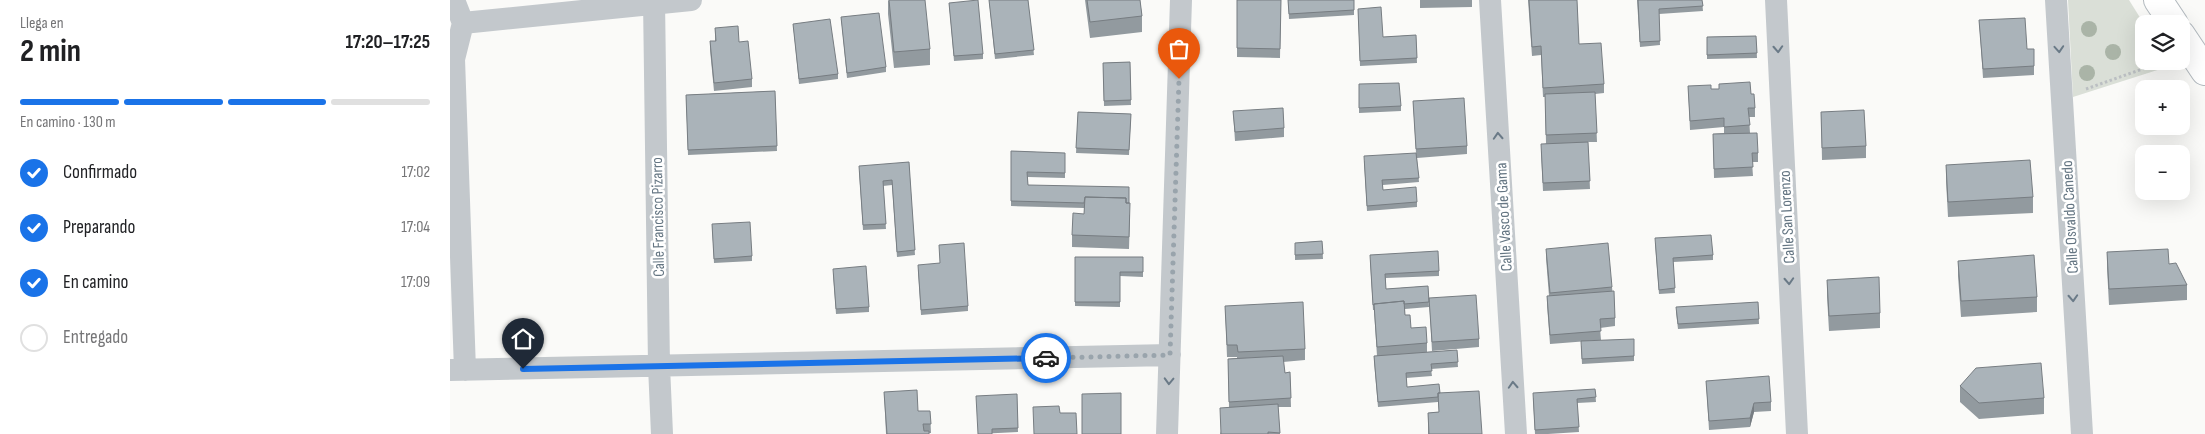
<!DOCTYPE html>
<html lang="es">
<head>
<meta charset="utf-8">
<style>
	:root { --surface:#fff; --page:#f6f6f6; --text:#202124; --muted:#757577; --line:#e0e0e0; --accent:#1a73e8 }
	body { margin:0; font-family:"Sofia Sans Condensed",sans-serif; background:var(--page); color:var(--text); height:100vh; display:flex; flex-direction:column; font-size:19px; white-space:nowrap }
	* { box-sizing:border-box; margin:0 }
	p { font-size:16px; color:var(--muted) }
	.icon { flex:none; width:28px; height:28px; fill:none; stroke:currentColor; stroke-width:2; stroke-linecap:round; stroke-linejoin:round }
	.map { position:relative; flex:1; overflow:hidden }
	.drawer { display:flex; flex-direction:column; background:var(--surface); width:450px }
	.drawer>* { flex:none }
	.controls { position:absolute; left:1685px; top:15px; display:grid; gap:10px }
	.controls a { display:grid; place-items:center; width:55px; height:55px; border-radius:10px; background:var(--surface); box-shadow:0 5px 20px #0002; font-size:25px }
	.pin { position:absolute; display:grid; place-items:center; width:42px; height:42px; color:#fff; margin:-51px -21px; border-radius:50% 50% 50% 0; rotate:-45deg; box-shadow:0 0 5px #0007 }
	.pin .icon { rotate:45deg }
	.courier { position:absolute; display:grid; place-items:center; width:50px; height:50px; margin:-25px; border:4px solid #1a73e8; border-radius:50%; background:#fff; color:#222; box-shadow:0 1px 6px #0007 }
	.summary em { font-style:normal; font-weight:700 }
	.summary div { display:flex; flex-direction:column-reverse }
	.summary { display:flex; align-items:center; justify-content:space-between; height:85px; padding:0 20px }
	h1 { font-size:32px; font-weight:700; line-height:38px }
	.bar { display:grid; grid-template-columns:repeat(4,1fr); gap:8px 5px; align-content:center; height:60px; padding:0 20px }
	.bar i { height:6px; border-radius:4px; background:var(--line) }
	.bar .selected { background:var(--accent) }
	.bar p { grid-column:span 4 }
	ol { padding:0 20px; list-style:none }
	li { display:flex; align-items:center; gap:15px; height:55px }
	li p { margin-inline-start:auto }
	li .icon { padding:5px; border-radius:50%; background:var(--accent); color:#fff; stroke-width:4 }
	li:last-child { color:var(--muted) }
	li i { width:28px; height:28px; border:2px solid var(--line); border-radius:50% }
	main { display:flex; flex:1; min-height:0 }
	.map>svg:first-child { display:block }
	.green { fill:#dadfd7 }
	.lines { fill:none; stroke-linecap:round; stroke-linejoin:round }
	.secondary-casing { stroke:#b3babf; stroke-width:30 }
	.path { stroke:#bbbfc2; stroke-width:3; stroke-dasharray:2.5 2.5; stroke-linecap:butt }
	.street { stroke:#c3c8cc; stroke-width:22 }
	.secondary { stroke:#fff; stroke-width:28 }
	.tree { fill:#aab4a7 }
	.wall { fill:#929a9f }
	.shaded-wall { fill:#777d82 }
	.building { fill:#aab3b9; stroke:#777d82 }
	.oneway { stroke:#6a7a87 }
	.done { stroke:#99a4ac; stroke-width:5; stroke-dasharray:0 9 }
	.route { stroke:#1a73e8; stroke-width:6 }
	.labels { text-anchor:middle; stroke-width:5; stroke-linejoin:round; paint-order:stroke }
	.street-label { font-size:16px; fill:#657683; stroke:#fff }
</style>
</head>
<body>
<main>
<section class="drawer">
<div class="summary"><div><h1>2 min</h1><p>Llega en</p></div><em>17:20–17:25</em></div>
<div class="bar"><i class="selected"></i><i class="selected"></i><i class="selected"></i><i></i><p>En camino · 130 m</p></div>
<ol>
<li><svg class="icon" aria-label="check" viewBox="0 0 24 24"><path d="M5 12l5 5 9-10"/></svg>Confirmado<p>17:02</p></li>
<li><svg class="icon" aria-label="check" viewBox="0 0 24 24"><path d="M5 12l5 5 9-10"/></svg>Preparando<p>17:04</p></li>
<li><svg class="icon" aria-label="check" viewBox="0 0 24 24"><path d="M5 12l5 5 9-10"/></svg>En camino<p>17:09</p></li>
<li><i></i>Entregado</li>
</ol>
</section>
<div class="map">
<svg width="1755" height="434" viewBox="0 0 1755 434">
	<rect width="100%" height="100%" fill="#fafaf8"/>
	<!-- green -->
	<path class="green" d="M1618,0H1679L1694,24V61H1717L1720,66L1623,97Z"/>
	<g class="lines">
		<defs>
			<path id="secondary" d="M1708,0L1724,24
				M1731,35L1755,71"/>
		</defs>
		<!-- secondary casing -->
		<use href="#secondary" class="secondary-casing"/>
		<!-- path -->
		<path class="path" d="M1636,89L1715,61"/>
		<!-- street -->
		<path class="street" d="M4,0L13,23L4,59L15,370
			M204,0L209,366L212,434
			M1040,0L1066,434
			M1326,0L1347,434
			M1606,0L1632,434
			M13,23L241,0
			M0,370L720,355
			M717,434L731,0"/>
		<!-- secondary -->
		<use href="#secondary" class="secondary"/>
	</g>
	<!-- trees -->
	<g class="tree">
		<circle cx="1639" cy="29" r="8"/>
		<circle cx="1663" cy="52" r="8"/>
		<circle cx="1637" cy="73" r="8"/>
	</g>
	<!-- wall -->
	<path class="wall" d="M438,0L480,49V65L444,68L438,14Z
		M539,0H578L584,55L545,59Z
		M635,0H690L692,16V32L640,38Z
		M787,0H831L830,58L787,57Z
		M838,0H904V15L839,19Z
		M970,0H1022V7L970,8Z
		M1078,0H1127L1129,44L1154,84V93L1145,94L1147,142H1138L1140,189L1093,191L1091,152L1096,143L1095,97H1093L1091,55L1082,56Z
		M1187,0H1252L1253,11L1209,14L1210,45L1190,47Z
		M499,3L533,54V59L504,61Z
		M908,9L933,37L966,35L967,63L910,66Z
		M391,17L436,67V72L397,78Z
		M1529,20L1577,49H1584V75L1533,78Z
		M343,24L388,74V79L349,84Z
		M265,28L289,42L302,79V87L264,91L260,50V41H265Z
		M1306,36L1307,58L1257,59V37Z
		M680,62L681,105L654,106L653,63Z
		M909,84L951,106V111L909,113Z
		M1238,86L1301,94L1305,108V117H1299L1300,133L1308,153V162H1302L1303,176L1264,178L1263,134L1274,133V127L1240,130Z
		M325,91L327,151L238,155L236,95Z
		M963,101L1017,146V154L967,158L969,182L933,185V190L967,202V207L917,211L914,161L966,153Z
		M783,111L834,128V137L785,141Z
		M628,112L681,114L679,155L626,153Z
		M1371,112L1416,146V158L1372,160Z
		M561,151L615,153V178L578,177V185L680,215L679,249L622,247V235L634,214V208L561,206Z
		M459,162L465,255L447,257L442,185L433,186L436,229L413,230L409,171Z
		M1496,165L1583,197V213L1498,217L1496,181Z
		M262,224L302,256V261L264,263Z
		M872,241L873,259L845,260V243Z
		M1205,243L1263,255V260L1223,262L1225,293L1209,294Z
		M1096,249L1162,287L1165,318V326L1150,328L1151,340L1100,344L1097,305V296H1099L1096,258Z
		M1657,252L1719,264L1737,285V300L1659,305L1657,268Z
		M625,257H693V277L670,276V307L625,306Z
		M920,260L989,271V276L936,278V289L978,286L979,307L955,309V315L961,328L977,343V352L1007,350L1008,367L981,369L982,376L956,378L957,387L990,393L1032,434H978V413L989,412L988,402L928,407L924,361V356H927L924,310H923Z
		M1508,261L1587,297V312L1511,317L1508,276Z
		M490,263L518,306V311L471,315L468,270Z
		M383,273L419,307V312L386,314Z
		M1377,280L1430,313V328L1379,331L1377,296Z
		M979,298L1029,339V347L982,351Z
		M1308,302L1309,324L1228,329L1226,312Z
		M775,306L855,349V360L833,362L835,373L840,372L841,407H828L830,434H770L779,407L778,359L787,358V357H777Z
		M1184,339V361L1132,364L1131,346Z
		M1256,381L1321,402V411L1304,412L1300,427L1259,430Z
		M1510,386L1594,398V414L1529,419L1510,402Z
		M1145,389L1146,402L1127,403L1129,432L1098,434H1085L1083,398Z
		M434,392L468,411H480L481,433H479V434H436Z
		M567,394L568,432L528,434Z"/>
	<!-- shaded-wall -->
	<path class="shaded-wall" d="M1304,403V412L1300,427V418Z"/>
	<!-- building -->
	<path class="building" d="M439,0H475L480,49L444,52Z
		M528,0L533,54L504,56L499,3Z
		M539,0H578L584,50L545,54Z
		M637,0H690L692,16L640,22Z
		M787,0H831L830,49L787,48Z
		M838,0H904V10L839,14Z
		M1079,0H1127L1129,44L1151,43L1154,84L1093,88L1091,46L1082,47Z
		M1188,0H1252L1253,6L1209,9L1210,41L1190,42Z
		M931,7L933,37L966,35L967,58L910,61L908,9Z
		M429,13L436,67L397,73L391,17Z
		M1575,18L1577,49H1584V66L1533,69L1529,20Z
		M380,19L388,74L349,79L343,24Z
		M288,26L289,42L298,41L302,79L264,83L260,41H266L265,28Z
		M1306,36L1307,53L1257,55V37Z
		M680,62L681,100L654,101L653,63Z
		M1300,82L1301,94H1304L1305,108H1298L1300,125L1274,127V118L1240,121L1238,86L1261,85V89H1269V84Z
		M949,83L951,106L909,108V84Z
		M325,91L327,146L238,150L236,95Z
		M1145,92L1147,133L1096,135L1095,94Z
		M1014,98L1017,146L966,149L963,101Z
		M833,108L834,128L785,132L783,111Z
		M1414,110L1416,146L1372,148L1371,112Z
		M628,112L681,114L679,150L626,148Z
		M1307,133L1308,153H1302L1303,167L1264,169L1263,134Z
		M1138,142L1140,181L1093,183L1091,144Z
		M561,151L615,153V173L577,172L578,185L679,187V203H676V198L635,197L634,203L561,201Z
		M966,153L969,178L932,180L933,190L966,187L967,202L917,206L914,156Z
		M1580,160L1583,197L1498,202L1496,165Z
		M459,162L465,250L447,252L442,180L433,181L436,224L413,225L409,166Z
		M635,197L676,198V203H680L679,237L622,235L623,213L634,214Z
		M300,222L302,256L264,259L262,224Z
		M1261,235L1263,255L1223,258L1225,288L1209,290L1205,238Z
		M872,241L873,254L845,255V243Z
		M514,243L518,306L471,310L468,265L490,263L489,245Z
		M1158,243L1162,287L1100,293L1096,249Z
		M1718,249L1719,264L1726,263L1737,285L1659,289L1657,252Z
		M988,251L989,271L935,274L936,289L978,286L979,302L954,304V301L924,304V305H923L920,255Z
		M1584,255L1587,297L1511,301L1508,261Z
		M625,257H693V272H670V302H625Z
		M416,266L419,307L386,309L383,269Z
		M1429,277L1430,313L1379,316L1377,280Z
		M1164,291L1165,318L1150,319L1151,331L1100,335L1097,296Z
		M1026,295L1029,339L982,342L979,298Z
		M954,301L955,315H960L961,328L976,327L977,343L927,347L924,304Z
		M853,302L855,349L788,352L787,345H777L775,306Z
		M1308,302L1309,319L1228,324L1226,307Z
		M1184,339V356L1132,359L1131,341Z
		M1007,350L1008,362L981,364L982,371L956,373L957,387L989,384L990,393H988V397L928,402L924,356Z
		M833,356L835,373L840,372L841,398L779,402L778,359Z
		M1591,363L1594,398L1529,403L1510,386L1526,368Z
		M1319,376L1321,402L1304,403L1300,418L1259,421L1256,381Z
		M1145,389L1146,397L1127,399L1129,427L1085,430L1083,393Z
		M467,390L468,411H480L481,424H473L474,431H479V434H437L434,392Z
		M1029,391L1032,434H979L978,413L989,412L988,393Z
		M671,393V434H632V394Z
		M567,394L568,428L542,429V434H528L526,396Z
		M828,404L830,433L818,432V434H771L770,408Z
		M609,406L610,413H626L627,434H584L583,407Z"/>
	<!-- one-way arrows -->
	<defs><path id="oneway-chevron" d="M-2-3.5L2.5 0L-2 3.5" fill="none" stroke-width="1.6" stroke-linecap="round" stroke-linejoin="round" transform="scale(1.25)"/></defs>
	<g class="oneway">
		<use href="#oneway-chevron" transform="translate(1328 49) rotate(87)"/>
		<use href="#oneway-chevron" transform="translate(1609 49) rotate(86)"/>
		<use href="#oneway-chevron" transform="translate(1048 136) rotate(-93)"/>
		<use href="#oneway-chevron" transform="translate(1339 281) rotate(87)"/>
		<use href="#oneway-chevron" transform="translate(1623 298) rotate(87)"/>
		<use href="#oneway-chevron" transform="translate(719 381) rotate(92)"/>
		<use href="#oneway-chevron" transform="translate(1063 385) rotate(-93)"/>
	</g>
	<g class="lines">
		<!-- done -->
		<path class="done" d="M596,358L720,355L729,79"/>
		<!-- route -->
		<path class="route" d="M73,369L596,358"/>
	</g>
	<g class="labels">
		<!-- street labels -->
		<g class="street-label">
			<text transform="translate(207 217) rotate(-91)" y="6">Calle Francisco Pizarro</text>
			<text transform="translate(1053 217) rotate(-93)" y="6">Calle Vasco de Gama</text>
			<text transform="translate(1336 217) rotate(-93)" y="6">Calle San Lorenzo</text>
			<text transform="translate(1619 217) rotate(-93)" y="6">Calle Osvaldo Canedo</text>
		</g>
	</g>
</svg>
<div class="controls">
<a><svg class="icon" aria-label="layers" viewBox="0 0 24 24"><path d="M12 4l9 5-9 5-9-5zM3 14l9 5 9-5"/></svg></a>
<a>+</a>
<a>−</a>
</div>
<div class="pin" style="left:729px;top:79px;background:#ea580c"><svg class="icon" aria-label="bag" viewBox="0 0 24 24"><path d="M5 8h14l-1 12H6zM9 8a3 3 0 0 1 6 0"/></svg></div>
<div class="pin" style="left:73px;top:369px;background:#1f2937"><svg class="icon" aria-label="home" viewBox="0 0 24 24"><path d="M3 11l9-7 9 7M6 9v11h12V9"/></svg></div>
<div class="courier" style="left:596px;top:358px"><svg class="icon" aria-label="car" viewBox="0 0 24 24"><path d="M5 17H2v-5l4-1 3-4h7l3 4 3 1v5h-3M9 17h6M6 11h13"/><circle cx="7" cy="17" r="2"/><circle cx="17" cy="17" r="2"/></svg></div>
</div>
</main>
</body>
</html>
